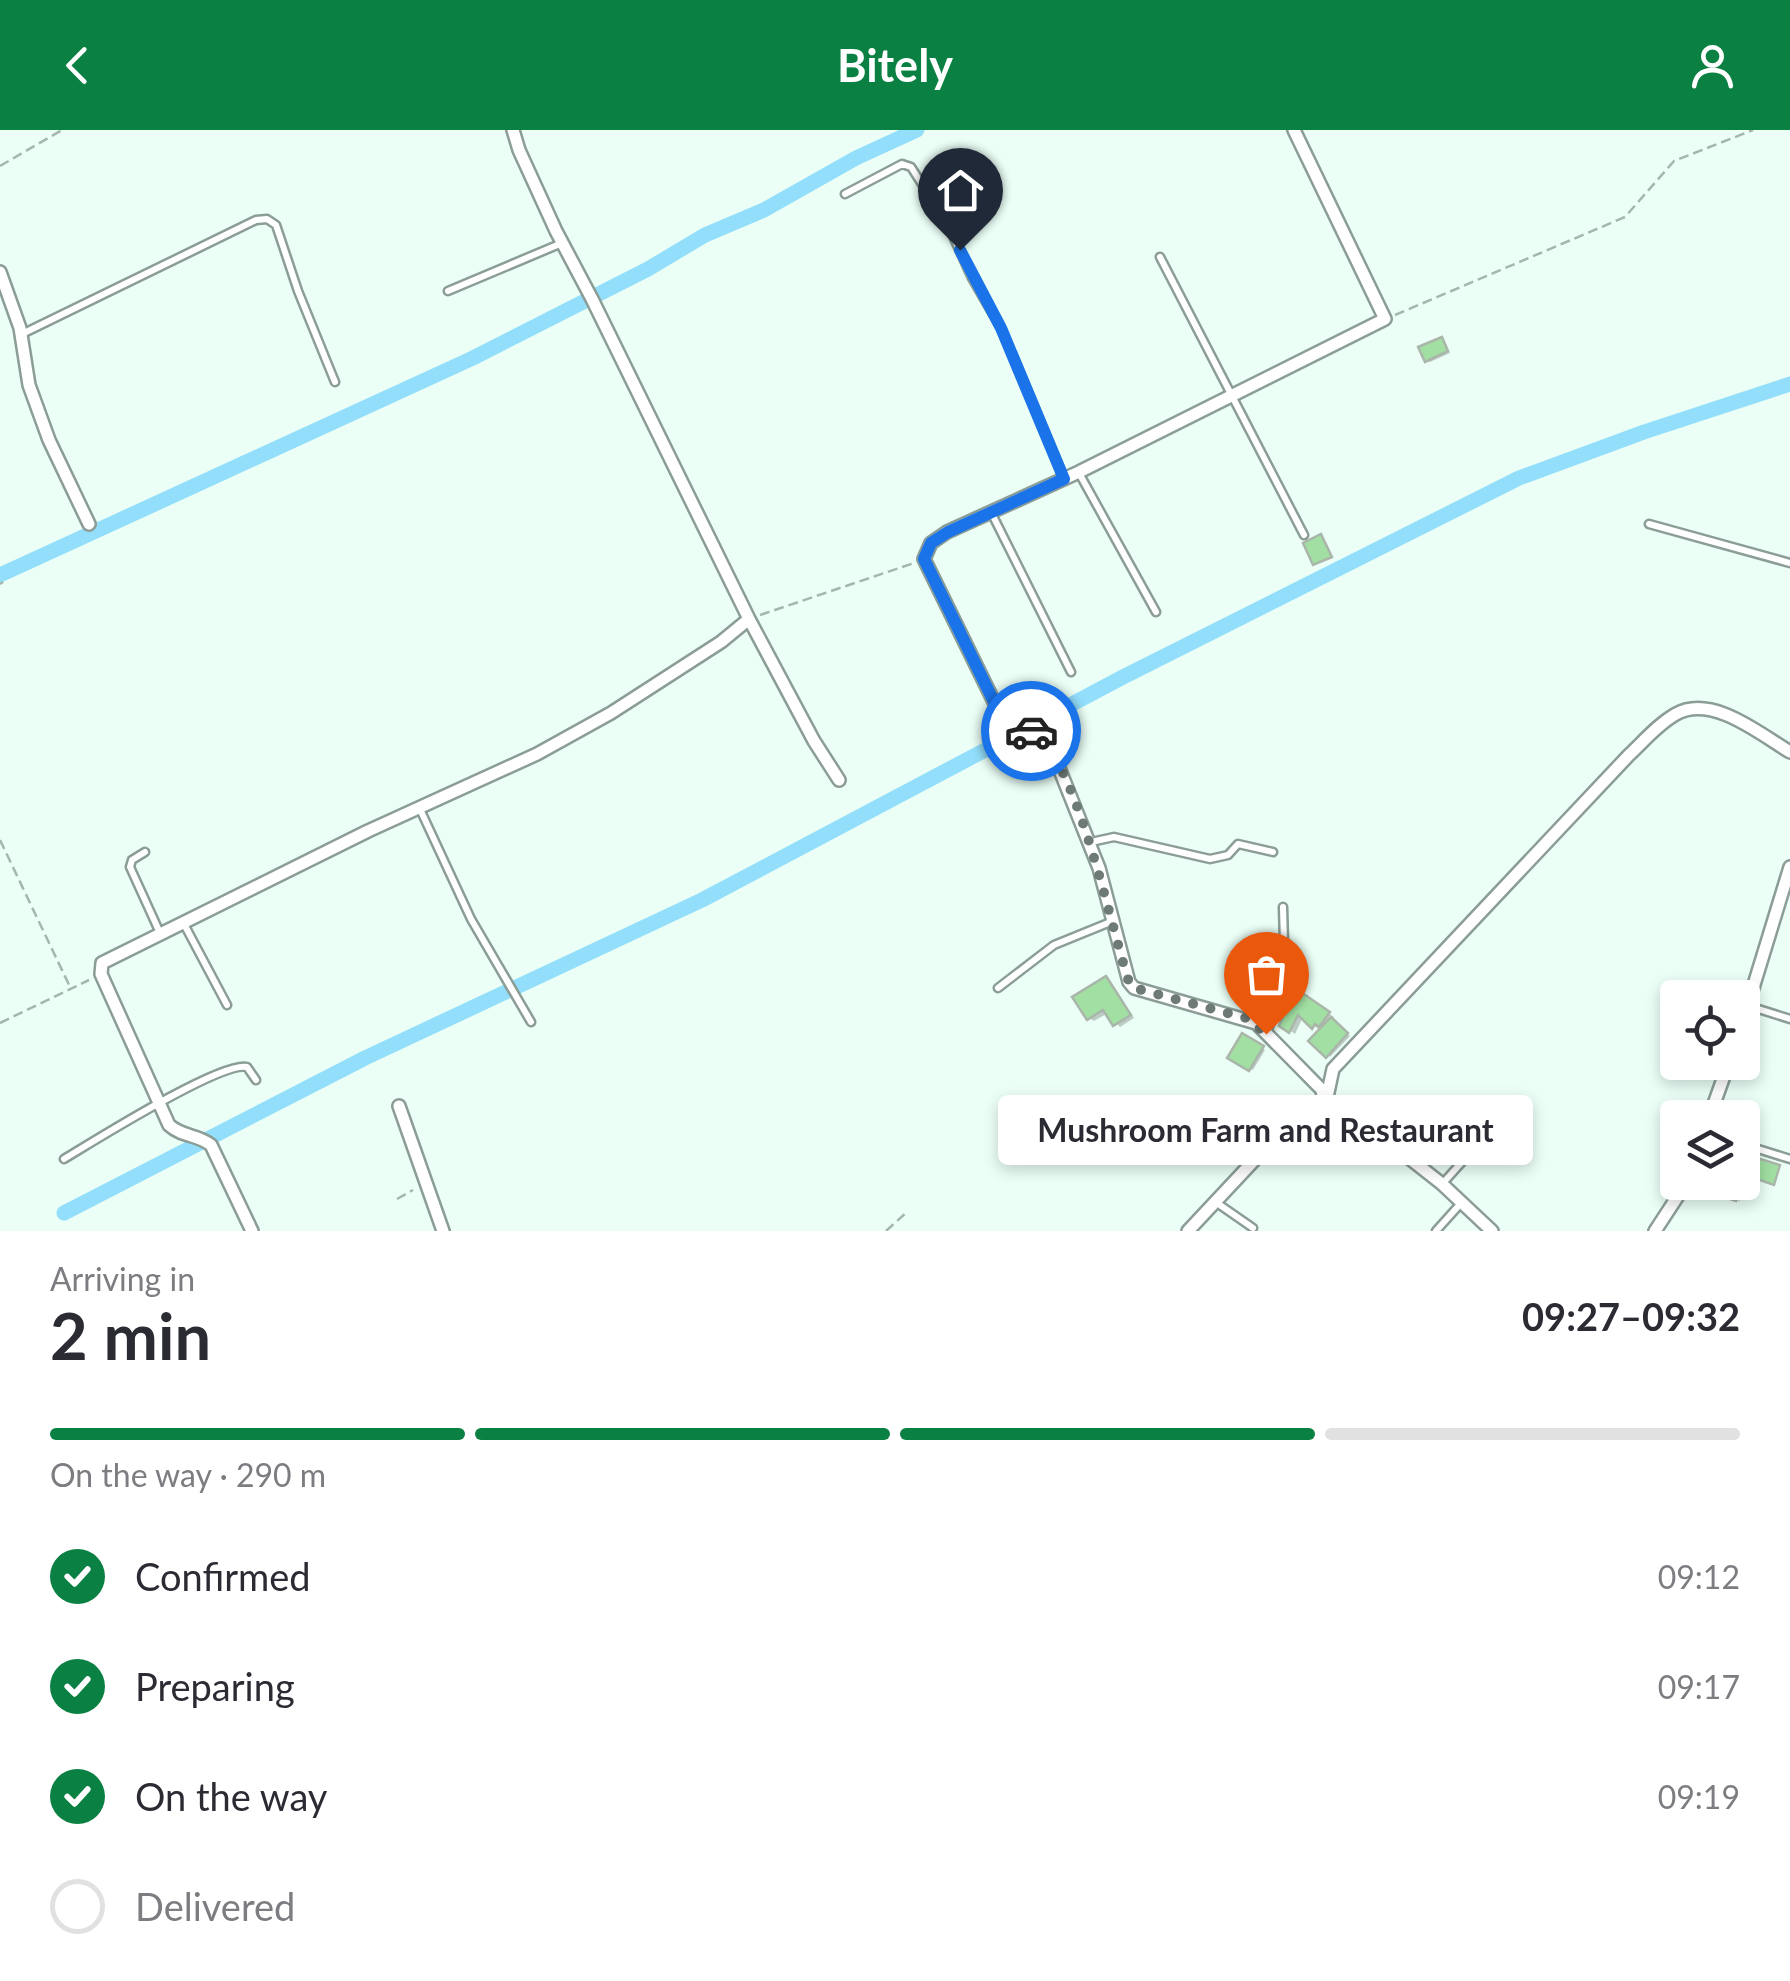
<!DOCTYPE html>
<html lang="en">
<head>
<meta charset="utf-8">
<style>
	:root { --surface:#fff; --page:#f2f2f3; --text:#2b2b33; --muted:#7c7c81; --line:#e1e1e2; --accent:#0b8043 }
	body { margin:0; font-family:Lato,sans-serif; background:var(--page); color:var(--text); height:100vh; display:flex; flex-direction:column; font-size:38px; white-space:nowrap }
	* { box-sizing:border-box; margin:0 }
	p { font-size:32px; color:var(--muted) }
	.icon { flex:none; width:55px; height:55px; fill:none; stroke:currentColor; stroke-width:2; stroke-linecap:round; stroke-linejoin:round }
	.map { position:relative; height:1101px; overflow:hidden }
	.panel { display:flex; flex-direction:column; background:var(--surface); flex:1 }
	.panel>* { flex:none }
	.controls { position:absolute; left:1660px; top:850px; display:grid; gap:20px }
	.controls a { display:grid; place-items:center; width:100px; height:100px; border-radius:10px; background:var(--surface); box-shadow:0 5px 15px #0003; font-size:50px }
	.pin { position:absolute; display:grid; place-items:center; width:85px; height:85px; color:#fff; margin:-102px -42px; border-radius:50% 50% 50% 0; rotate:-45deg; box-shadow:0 0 10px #0007 }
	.pin .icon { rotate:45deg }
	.courier { position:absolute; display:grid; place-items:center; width:100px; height:100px; margin:-50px; border:8px solid #1a73e8; border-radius:50%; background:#fff; color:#222; box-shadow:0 2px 12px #0007 }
	.bubble { position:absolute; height:70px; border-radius:10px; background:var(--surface); box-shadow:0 5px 15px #0003; font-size:32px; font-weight:700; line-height:70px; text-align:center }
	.summary em { font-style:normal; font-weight:700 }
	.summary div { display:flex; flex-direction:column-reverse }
	.summary { display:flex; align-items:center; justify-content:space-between; height:170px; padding:0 50px }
	h1 { font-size:65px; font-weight:700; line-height:75px }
	.bar { display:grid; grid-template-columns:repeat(4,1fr); gap:15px 10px; align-content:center; height:120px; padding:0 50px }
	.bar i { height:12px; border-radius:8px; background:var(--line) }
	.bar .selected { background:var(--accent) }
	.bar p { grid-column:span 4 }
	ol { padding:0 50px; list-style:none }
	li { display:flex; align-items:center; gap:30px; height:110px }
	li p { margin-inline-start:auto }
	li .icon { padding:10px; border-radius:50%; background:var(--accent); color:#fff; stroke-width:4 }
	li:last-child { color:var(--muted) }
	li i { width:55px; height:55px; border:5px solid var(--line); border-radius:50% }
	header { display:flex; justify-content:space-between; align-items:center; height:130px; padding:0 50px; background:var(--accent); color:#fff; font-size:45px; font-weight:700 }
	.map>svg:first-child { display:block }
	.shadow { fill:#0003 }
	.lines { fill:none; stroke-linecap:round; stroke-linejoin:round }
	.canal { stroke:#93dffb; stroke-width:15 }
	.building { fill:#a1dfa2; stroke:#aab6a9; stroke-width:2.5 }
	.service-casing { stroke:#8b9d96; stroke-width:11 }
	.minor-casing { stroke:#8b9d96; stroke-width:16 }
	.path { stroke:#a6b6af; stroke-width:2.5; stroke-dasharray:10 5; stroke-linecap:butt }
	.service { stroke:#fff; stroke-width:6 }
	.minor { stroke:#fff; stroke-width:11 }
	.done { stroke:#6e7a75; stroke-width:10; stroke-dasharray:0 18 }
	.route { stroke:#1a73e8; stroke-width:12 }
</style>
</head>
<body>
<header><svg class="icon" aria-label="back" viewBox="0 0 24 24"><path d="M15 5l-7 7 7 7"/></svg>Bitely<svg class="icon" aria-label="person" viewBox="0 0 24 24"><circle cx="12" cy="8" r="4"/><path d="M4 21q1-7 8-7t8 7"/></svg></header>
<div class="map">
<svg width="1790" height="1101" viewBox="0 0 1790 1101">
	<rect width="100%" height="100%" fill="#ebfff7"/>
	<!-- shadow -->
	<path class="shadow" d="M1442,210L1450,223L1430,232L1426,230Z
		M1106,849L1111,852L1134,888L1120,897L1108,883L1094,891L1089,888Z
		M1296,862L1334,887L1331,890L1350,906L1330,927L1321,901L1303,887L1295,904L1282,895Z
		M1243,907L1265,920L1253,940L1231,927Z
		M1252,974L1270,987L1258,1003L1233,987L1239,991Z
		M1742,1025L1752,1029L1740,1071L1726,1067L1727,1052H1742Z"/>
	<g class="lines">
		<!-- canal -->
		<path class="canal" d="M0,445L473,228L648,139L705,105L764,80L856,28L917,0
			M64,1083L365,928L702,770L1123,547L1519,348L1644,302L1790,254"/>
	</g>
	<!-- building -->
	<path class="building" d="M1442,207L1448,221L1425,232L1418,217Z
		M1321,404L1332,427L1313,435L1303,413Z
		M1106,846L1131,885L1113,896L1103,880L1087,890L1072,867Z
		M1295,858L1330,882L1319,897L1315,894L1312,899L1298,885L1289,903L1279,896Z
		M1331,887L1348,903L1326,928L1308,911Z
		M1242,903L1264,916L1249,941L1227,928Z
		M1252,971L1269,984L1254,1004L1229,988L1232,984L1238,988Z
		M1757,1028L1780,1035L1774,1055L1751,1047Z
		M1724,1052H1742L1736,1071L1720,1066Z"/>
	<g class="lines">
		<defs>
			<path id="service" d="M845,64L902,34L911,37L947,93L972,148L1001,198L1064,348
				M1160,127L1304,405
				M448,161L562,113
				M22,204L256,90L267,89L276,95L298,161L335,252
				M1079,343L1156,482
				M991,382L1071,542
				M1649,394L1790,433
				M419,677L471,789L531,892
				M1091,712L1114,707L1210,729L1228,725L1238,714L1273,722
				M145,722L132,730L130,737L160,803
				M184,794L227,875
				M998,858L1054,815L1113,791
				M1749,876L1790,889
				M1267,903L1285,849L1283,777
				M1742,1014L1790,1029
				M64,1029C94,1011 221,931 247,937L256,950
				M1443,1053L1490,1001
				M1217,1073L1253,1098
				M1436,1101L1462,1072"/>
			<path id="minor" d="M513,0L519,20L556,101L592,169L749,489L814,611L839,650
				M1294,0L1385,189L1079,342L947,402L931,413L924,429L998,580L1041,606L1055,628L1099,738L1129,852L1134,858L1256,893L1322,960L1324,971
				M0,142L20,198L29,255L49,310L89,394
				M1742,894L1790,737
				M1327,967L1333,939L1629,625C1643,612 1658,594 1676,584C1712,564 1760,604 1790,622
				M399,976L443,1101
				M1709,988L1729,932
				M252,1101L211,1015C197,1004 182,1007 169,995L101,844L102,833L368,701L537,624L611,583L721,512L749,489
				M1188,1101L1306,975L1326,971L1343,976L1442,1054L1492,1101
				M1655,1101L1687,1052"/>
		</defs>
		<!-- service casing -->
		<use href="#service" class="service-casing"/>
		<!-- minor casing -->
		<use href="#minor" class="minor-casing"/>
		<!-- path -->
		<path class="path" d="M0,36L62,0
			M1395,185L1625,87L1674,31L1753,0
			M0,454L3,452
			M760,485L914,433
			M0,710L71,859
			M0,893L89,850
			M397,1069L413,1060
			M886,1101L907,1082"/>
		<!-- service -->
		<use href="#service" class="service"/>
		<!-- minor -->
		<use href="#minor" class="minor"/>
	</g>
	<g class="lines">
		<!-- done -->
		<path class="done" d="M1031,601C1076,623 1112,803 1129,852L1134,858L1246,888L1266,904"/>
		<!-- route -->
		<path class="route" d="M960,120L1001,198L1064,349L948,402L931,413L924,429L998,580L1031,601"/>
	</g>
</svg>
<div class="controls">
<a><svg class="icon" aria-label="locate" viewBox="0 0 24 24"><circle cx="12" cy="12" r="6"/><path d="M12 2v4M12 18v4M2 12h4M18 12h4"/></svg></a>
<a><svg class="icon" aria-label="layers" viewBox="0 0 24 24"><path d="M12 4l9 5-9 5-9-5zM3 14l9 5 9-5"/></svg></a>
</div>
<div class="pin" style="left:1266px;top:904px;background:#ea580c"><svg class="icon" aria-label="bag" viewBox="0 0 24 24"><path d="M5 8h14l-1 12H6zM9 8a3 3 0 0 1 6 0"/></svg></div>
<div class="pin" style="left:960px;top:120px;background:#1f2937"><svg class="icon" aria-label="home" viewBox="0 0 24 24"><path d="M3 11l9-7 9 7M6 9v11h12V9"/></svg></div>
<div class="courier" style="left:1031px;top:601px"><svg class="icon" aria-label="car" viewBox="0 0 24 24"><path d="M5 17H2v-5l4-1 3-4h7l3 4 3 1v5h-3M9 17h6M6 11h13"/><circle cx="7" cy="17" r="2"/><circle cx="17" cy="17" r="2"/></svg></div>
<div class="bubble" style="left:998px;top:965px;width:535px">Mushroom Farm and Restaurant</div>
</div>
<section class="panel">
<div class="summary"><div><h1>2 min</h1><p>Arriving in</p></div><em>09:27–09:32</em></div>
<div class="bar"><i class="selected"></i><i class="selected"></i><i class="selected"></i><i></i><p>On the way · 290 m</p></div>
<ol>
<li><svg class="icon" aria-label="check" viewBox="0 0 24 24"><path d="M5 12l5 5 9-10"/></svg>Confirmed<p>09:12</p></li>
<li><svg class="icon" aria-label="check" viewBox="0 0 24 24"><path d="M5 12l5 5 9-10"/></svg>Preparing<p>09:17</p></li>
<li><svg class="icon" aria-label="check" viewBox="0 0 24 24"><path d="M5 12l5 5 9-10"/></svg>On the way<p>09:19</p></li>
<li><i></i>Delivered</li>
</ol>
</section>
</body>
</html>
